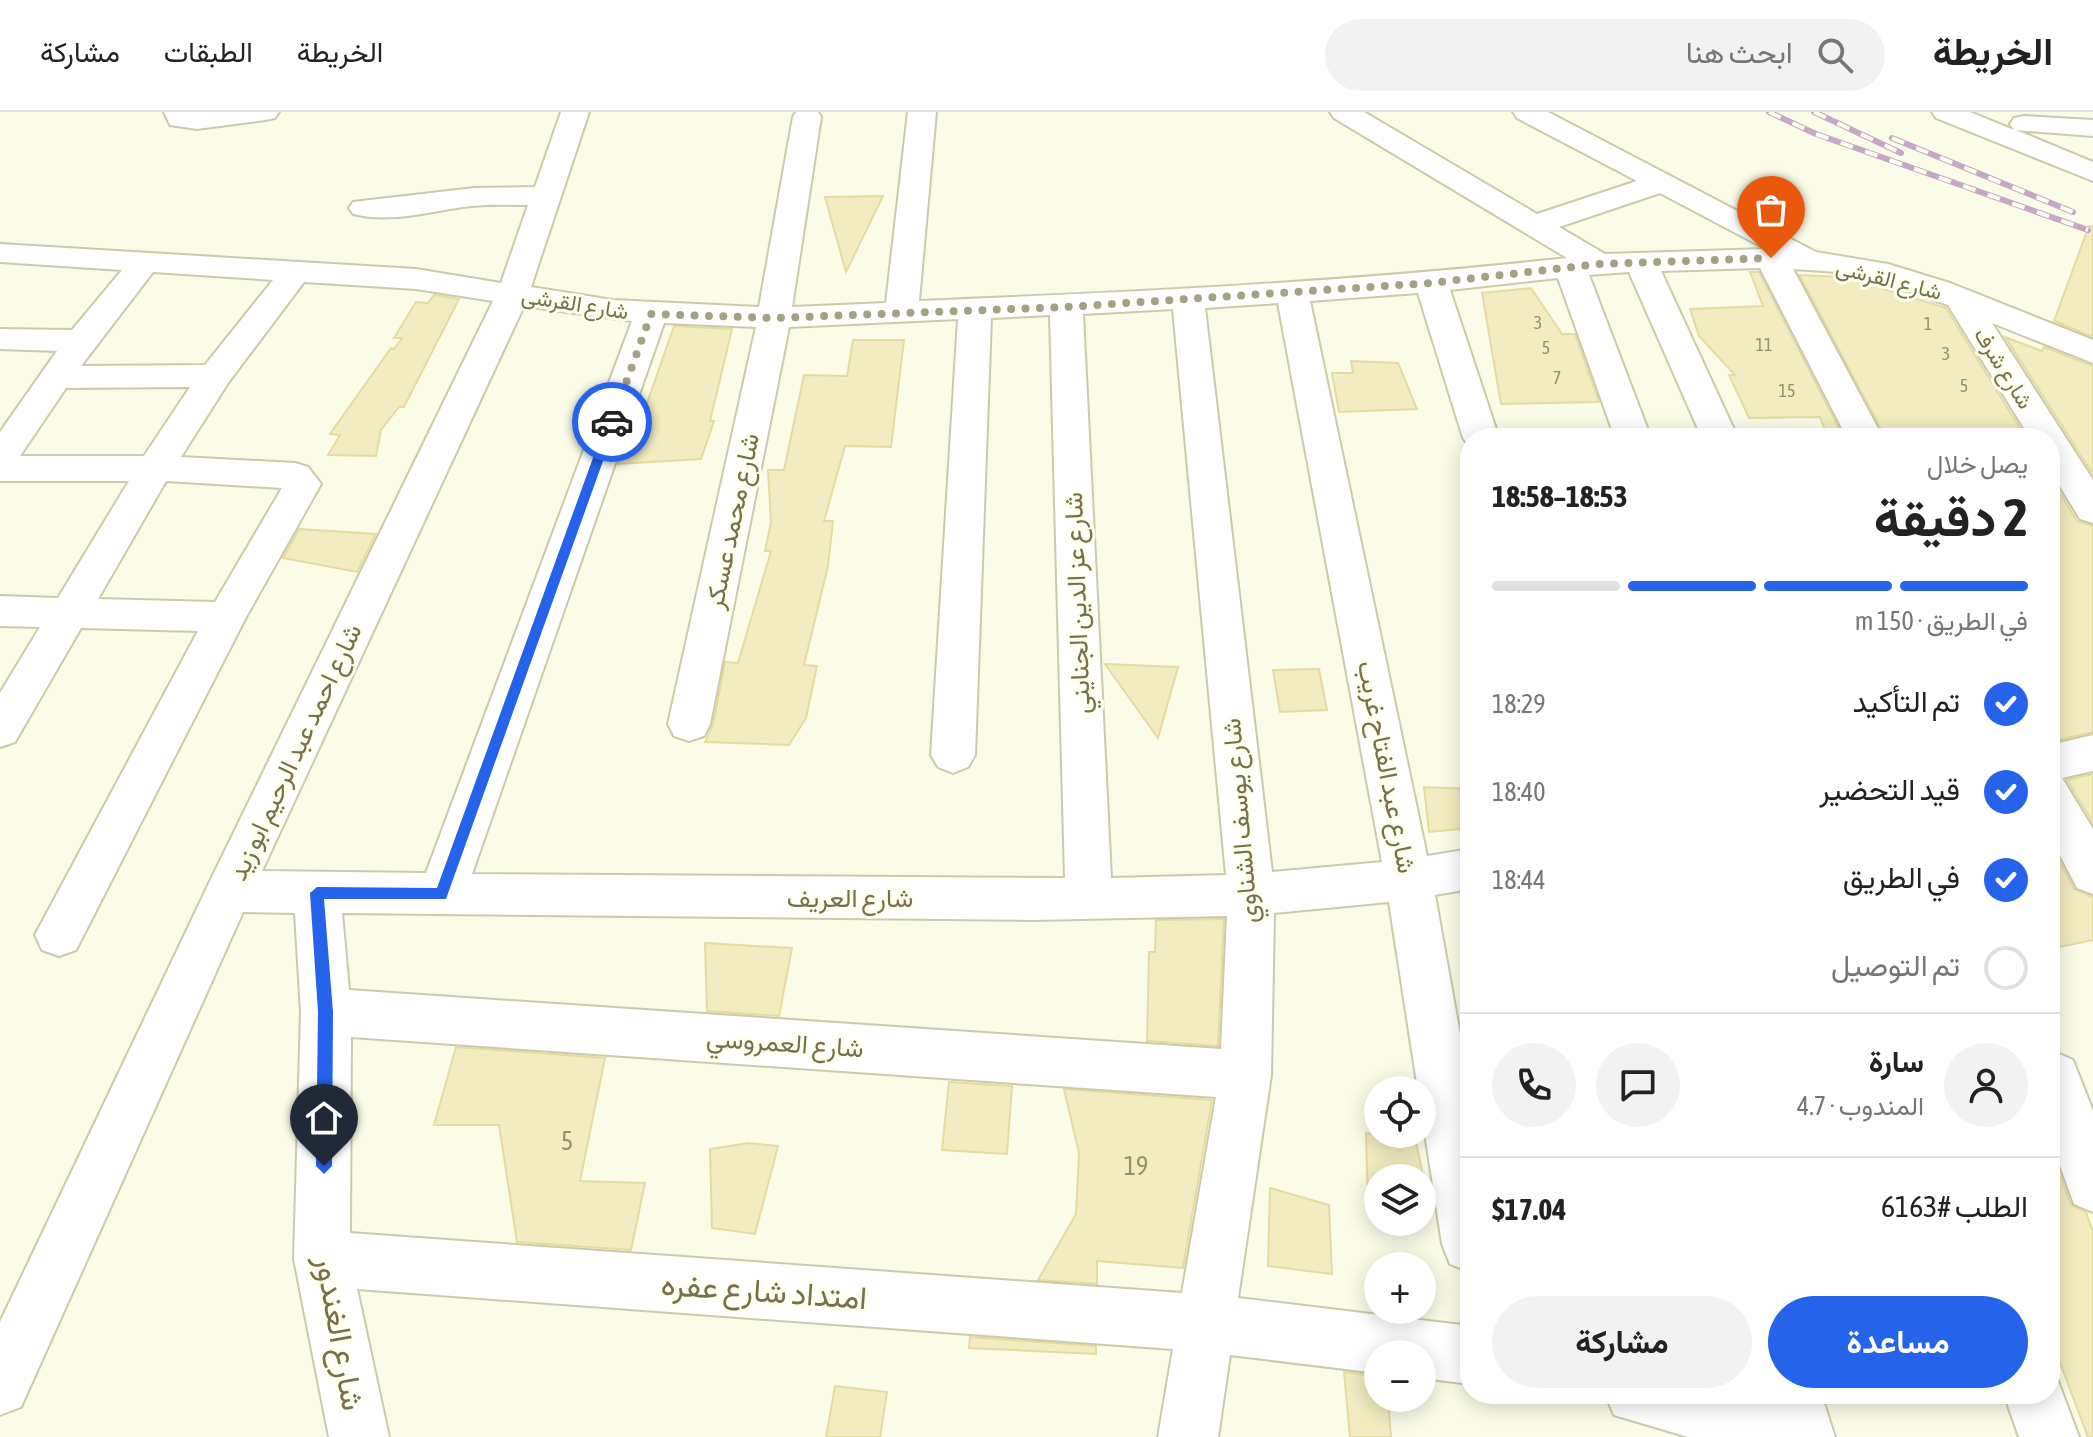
<!DOCTYPE html>
<html lang="ar">
<head>
<meta charset="utf-8">
<style>
	:root { --surface:#fff; --page:#f2f2f2; --text:#222; --muted:#767676; --line:#e0e0e0; --accent:#2563eb }
	body { margin:0; font-family:"Asap Condensed",Vazirmatn,sans-serif; background:var(--page); color:var(--text); direction:rtl; height:100vh; display:flex; flex-direction:column; font-size:30px; white-space:nowrap }
	* { box-sizing:border-box; margin:0 }
	p { font-size:26px; color:var(--muted) }
	.icon { flex:none; width:44px; height:44px; fill:none; stroke:currentColor; stroke-width:2; stroke-linecap:round; stroke-linejoin:round }
	.map { position:relative; flex:1; overflow:hidden; direction:ltr }
	.drawer { position:absolute; left:1460px; top:316px; width:600px; height:976px; display:flex; flex-direction:column; background:var(--surface); border-radius:32px; box-shadow:0 4px 20px #0003; direction:rtl }
	.drawer>* { flex:none }
	.fabs { position:absolute; left:1364px; top:964px; display:grid; gap:16px }
	.fabs a { display:grid; place-items:center; width:72px; height:72px; border-radius:50%; background:var(--surface); box-shadow:0 4px 20px #0003; font-size:40px }
	.pin { position:absolute; display:grid; place-items:center; width:68px; height:68px; color:#fff; margin:-82px -34px; border-radius:50% 50% 50% 0; rotate:-45deg; box-shadow:0 0 8px #0007 }
	.pin .icon { rotate:45deg }
	.courier { position:absolute; display:grid; place-items:center; width:80px; height:80px; margin:-40px; border:6px solid #2563eb; border-radius:50%; background:#fff; color:#222; box-shadow:0 2px 10px #0007 }
	.summary em { font-style:normal; font-weight:700 }
	.summary div { display:flex; flex-direction:column-reverse }
	.summary { display:flex; align-items:center; justify-content:space-between; height:136px; padding:0 32px }
	h1 { font-size:52px; font-weight:700; line-height:60px }
	.bar { display:grid; grid-template-columns:repeat(4,1fr); gap:12px 8px; align-content:center; height:96px; padding:0 32px }
	.bar i { height:10px; border-radius:6px; background:var(--line) }
	.bar .on { background:var(--accent) }
	.bar p { grid-column:span 4 }
	.line { display:flex; align-items:center; gap:20px; padding:0 32px; border-top:2px solid var(--line) }
	.line div { flex:1 }
	.round { display:grid; place-items:center; flex:none; width:84px; height:84px; border-radius:42px; background:var(--page) }
	ol { padding:0 32px; list-style:none }
	li { display:flex; align-items:center; gap:24px; height:88px }
	li p { margin-inline-start:auto }
	li .icon { padding:8px; border-radius:50%; background:var(--accent); color:#fff; stroke-width:4 }
	li:last-child { color:var(--muted) }
	li i { width:44px; height:44px; border:4px solid var(--line); border-radius:50% }
	.primary-button { display:flex; gap:16px; margin-top:auto; padding:16px 32px }
	.primary-button a { flex:1; height:92px; border-radius:48px; background:var(--accent); color:#fff; font-size:32px; font-weight:700; line-height:92px; text-align:center }
	.primary-button a+a { background:var(--page); color:var(--text) }
	header { display:flex; align-items:center; gap:48px; box-sizing:border-box; height:112px; padding:0 40px; background:var(--surface); border-bottom:2px solid var(--line) }
	header strong { font-size:38px }
	nav { display:flex; gap:44px; margin-inline-start:auto; font-size:28px }
	.search { width:560px; height:72px; background:var(--page); display:flex; align-items:center; gap:20px; box-sizing:border-box; padding:0 28px; border-radius:44px; color:var(--muted); font-size:30px }
	.map>svg:first-child { display:block }
	.building { fill:#f2ecc0; stroke:#e4dba1; stroke-width:2 }
	.lines { fill:none; stroke-linecap:round; stroke-linejoin:round }
	.minor-casing { stroke:#cdcaab; stroke-width:4 }
	.minor { fill:#fff; fill-rule:evenodd }
	.rail-casing { stroke:#c7a6c6; stroke-width:6 }
	.rail { stroke:#fdffef; stroke-width:4; stroke-dasharray:13; stroke-linecap:butt }
	.route { fill:#2563eb }
	.done { stroke:#a5a183; stroke-width:8; stroke-dasharray:0 14.4 }
	.labels { text-anchor:middle; stroke-width:6; stroke-linejoin:round; paint-order:stroke }
	.far-number-label { font-size:18px; fill:#968f69 }
	.far-street-label { font-size:22px; fill:#77704c; stroke:#fdffef }
	.street-label { font-size:26px; fill:#77704c; stroke:#fdffef }
	.near-number-label { font-size:26px; fill:#968f69 }
	.near-street-label { font-size:32px; fill:#77704c; stroke:#fdffef }
</style>
</head>
<body>
<header>
<strong>الخريطة</strong>
<div class="search"><svg class="icon" aria-label="search" viewBox="0 0 24 24"><circle cx="10" cy="10" r="6"/><path d="M15 15l6 6"/></svg>ابحث هنا</div>
<nav><a>الخريطة</a><a>الطبقات</a><a>مشاركة</a></nav>
</header>
<div class="map">
<svg width="2093" height="1325" viewBox="0 0 2093 1325">
	<rect width="100%" height="100%" fill="#fbfce8"/>
	<!-- building -->
	<path class="building" d="M883,84L846,160L825,85Z
		M2089,114L2093,115V225L2054,209Z
		M1750,160H1759L1844,326H1828L1820,305L1749,306L1729,263H1735L1699,224L1690,197L1763,194Z
		M1799,163L1845,165L1946,196L2026,326H1886Z
		M1531,176L1562,222H1575L1599,290L1501,292L1482,181Z
		M434,183L459,187L404,295H399L381,318L376,344L328,343L340,323L330,322L391,236L394,237L402,226H394L416,190L428,191Z
		M674,214L732,217L710,309H714L701,347L618,352L628,322L639,314Z
		M2005,225L2042,239L2044,235L2093,254V362Z
		M853,228H904L891,335L845,334L824,409H833L828,454L804,553L817,554L806,606L789,633L705,630L713,613L725,550L738,551L771,439H765L771,410L768,358H784L804,263L847,264Z
		M1351,249L1398,251L1417,297L1339,300L1332,261H1353Z
		M2050,364L2077,409L2093,414V620L2050,630Z
		M299,417L376,422L357,460L283,446Z
		M1105,552L1178,555L1158,626Z
		M1319,557L1327,598L1280,600L1273,558Z
		M2093,662V711L2067,668Z
		M1424,675L1470,677V716L1429,720Z
		M2050,731L2074,777L2093,785V828L2050,837Z
		M1224,807L1218,934L1147,929L1149,840H1155L1156,808Z
		M705,831L792,836L779,904L707,899Z
		M456,935L605,946L580,1069L645,1071L631,1138L517,1130L499,1013H434Z
		M949,970L1012,974L1007,1042L942,1038Z
		M1064,977L1212,988L1183,1156L1097,1149V1172L1038,1168L1076,1102L1079,1041Z
		M1366,1021L1415,1026L1430,1095H1422V1066H1378V1095H1368Z
		M748,1031L778,1034L755,1122L712,1116L710,1037Z
		M2050,1035L2071,1093L2086,1100L2093,1120V1325H2088L2050,1224Z
		M1270,1076L1329,1093L1332,1162L1268,1154Z
		M970,1225L1096,1234V1242L969,1236Z
		M1344,1260L1378,1264V1286H1388L1391,1325H1350Z
		M835,1274L887,1280L880,1325H826Z"/>
	<g class="lines">
		<defs>
			<path id="minor" d="M164,0H279L275,6L265,8L197,17L170,13Z
				M561,0H589L531,175L613,188L759,195L793,5L796,0H818L821,5L792,195L886,191L908,0H936L919,189C1135,180 1351,170 1567,146L1334,6L1330,0H1364L1537,102L1637,69L1517,6L1513,0H1548L1816,140L1888,152L1950,171L2093,228V251L1992,211L2093,368V411L2080,407L2050,358V326H2030L1948,193L1880,170L1838,160L1793,157L1883,326H1847L1760,156L1661,159L1738,326H1702L1629,160L1589,163L1651,326H1615L1558,166L1450,178L1499,326H1470V335L1463,326L1418,181L1310,189L1427,744L1470,737V777L1435,783L1470,978V1160L1450,1152L1442,1132L1422,1002V978H1418L1389,790L1274,801L1271,963L1238,1186L1470,1214V1272L1422,1266V1242H1378V1261L1230,1243L1218,1325H1158L1173,1237L357,1177L389,1325H329L294,1147L301,900L295,801L243,800L21,1295L0,1303V1210L212,765L493,189L416,177L304,170L228,271L181,345L295,351L308,355L321,372L245,507L76,838L59,844L42,838L35,823L198,519L81,516L15,630L0,635V581L40,515L0,514V484L58,486L129,369H0V320L57,239L0,237V217L72,218L122,158L0,150V132L416,157L501,171L528,93C510,93 490,92 472,94C433,98 392,112 353,102L349,96L353,90L474,76L535,75ZM1660,81L1766,137L1605,142L1559,115ZM153,160L273,168L205,253L81,254ZM1278,191L1382,750L1272,760L1205,196ZM524,194L632,209L426,761L262,759ZM1173,197L1226,763L1111,766L1083,202ZM1050,203L1065,766L472,762L664,211L756,215L668,612L674,624L689,629L704,624L710,612L789,215L958,207L931,643L938,655L953,661L968,655L975,643L991,206ZM190,275L144,344H20L66,276ZM166,369L282,376L215,490L98,487ZM342,801L1032,808L1227,804L1221,937L349,878ZM351,925L1216,985L1182,1181L350,1121Z
				M1932,0H1970L2014,18L2010,12L2014,6L2024,4L2093,8V24L2016,18L2093,50V69L1936,6Z
				M2093,623V659L2062,666L2093,717V782L2077,776L2050,724V633Z
				M2055,940L2073,948L2093,999V1100L2074,1092L2050,1026V942Z
				M2050,1259L2055,1261L2079,1325H2019L2004,1282H2050Z
				M1605,1282H1821L1835,1325H1688L1614,1303Z"/>
		</defs>
		<!-- minor casing -->
		<use href="#minor" class="minor-casing"/>
		<!-- minor -->
		<use href="#minor" class="minor"/>
		<defs>
			<path id="rail" d="M1769,0L1816,22L2088,118
				M1814,0L1901,41
				M1892,26L2073,100"/>
		</defs>
		<!-- rail casing -->
		<use href="#rail" class="rail-casing"/>
		<!-- rail -->
		<use href="#rail" class="rail"/>
	</g>
	<!-- route -->
	<path class="route" d="M612,307L617,310L446,787H324L333,900L332,1054L324,1062L316,1054L318,900L310,781L317,775L437,776L606,310Z"/>
	<g class="lines">
		<!-- done -->
		<path class="done" d="M612,310L651,202L774,206L1066,195L1431,171L1599,152L1771,146"/>
	</g>
	<g class="labels">
		<!-- far-number labels -->
		<g class="far-number-label">
			<text x="1538" y="217">3</text>
			<text x="1928" y="218">1</text>
			<text x="1764" y="239">11</text>
			<text x="1546" y="242">5</text>
			<text x="1946" y="248">3</text>
			<text x="1557" y="272">7</text>
			<text x="1964" y="280">5</text>
			<text x="1787" y="285">15</text>
		</g>
		<!-- far-street labels -->
		<g class="far-street-label">
			<text transform="translate(1889 167) rotate(14)" y="8">شارع القرشى</text>
			<text transform="translate(575 191) rotate(9)" y="8">شارع القرشى</text>
			<text transform="translate(2004 256) rotate(58)" y="8">شارع شرف</text>
		</g>
		<!-- street labels -->
		<g class="street-label">
			<text transform="translate(732 409) rotate(-78)" y="9">شارع محمد عسكر</text>
			<text transform="translate(1077 491) rotate(-92)" y="9">شارع عز الدين الجنايني</text>
			<text transform="translate(295 640) rotate(-65)" y="9">شارع احمد عبد الرحيم ابو زيد</text>
			<text transform="translate(1387 655) rotate(79)" y="9">شارع عبد الفتاح غريب</text>
			<text transform="translate(1240 709) rotate(-95)" y="9">شارع يوسف الشناوي</text>
			<text x="850" y="795">شارع العريف</text>
			<text transform="translate(785 931) rotate(4)" y="9">شارع العمروسي</text>
		</g>
		<!-- near-number labels -->
		<g class="near-number-label">
			<text x="567" y="1038">5</text>
			<text x="1136" y="1063">19</text>
		</g>
		<!-- near-street labels -->
		<g class="near-street-label">
			<text transform="translate(764 1179) rotate(4)" y="11">امتداد شارع عفره</text>
			<text transform="translate(340 1221) rotate(80)" y="11">شارع الغندور</text>
		</g>
	</g>
</svg>
<div class="fabs">
<a><svg class="icon" aria-label="locate" viewBox="0 0 24 24"><circle cx="12" cy="12" r="6"/><path d="M12 2v4M12 18v4M2 12h4M18 12h4"/></svg></a>
<a><svg class="icon" aria-label="layers" viewBox="0 0 24 24"><path d="M12 4l9 5-9 5-9-5zM3 14l9 5 9-5"/></svg></a>
<a>+</a>
<a>−</a>
</div>
<div class="pin" style="left:1771px;top:146px;background:#ea580c"><svg class="icon" aria-label="bag" viewBox="0 0 24 24"><path d="M5 8h14l-1 12H6zM9 8a3 3 0 0 1 6 0"/></svg></div>
<div class="pin" style="left:324px;top:1054px;background:#1f2937"><svg class="icon" aria-label="home" viewBox="0 0 24 24"><path d="M3 11l9-7 9 7M6 9v11h12V9"/></svg></div>
<div class="courier" style="left:612px;top:310px"><svg class="icon" aria-label="car" viewBox="0 0 24 24"><path d="M5 17H2v-5l4-1 3-4h7l3 4 3 1v5h-3M9 17h6M6 11h13"/><circle cx="7" cy="17" r="2"/><circle cx="17" cy="17" r="2"/></svg></div>
<section class="drawer">
<div class="summary"><div><h1>2 دقيقة</h1><p>يصل خلال</p></div><em>18:53–18:58</em></div>
<div class="bar"><i class="on"></i><i class="on"></i><i class="on"></i><i></i><p>في الطريق · 150 m</p></div>
<ol>
<li><svg class="icon" aria-label="check" viewBox="0 0 24 24"><path d="M5 12l5 5 9-10"/></svg>تم التأكيد<p>18:29</p></li>
<li><svg class="icon" aria-label="check" viewBox="0 0 24 24"><path d="M5 12l5 5 9-10"/></svg>قيد التحضير<p>18:40</p></li>
<li><svg class="icon" aria-label="check" viewBox="0 0 24 24"><path d="M5 12l5 5 9-10"/></svg>في الطريق<p>18:44</p></li>
<li><i></i>تم التوصيل</li>
</ol>
<div class="line" style="height:144px"><a class="round"><svg class="icon" aria-label="person" viewBox="0 0 24 24"><circle cx="12" cy="8" r="4"/><path d="M4 21q1-7 8-7t8 7"/></svg></a><div><b>سارة</b><p>المندوب · 4.7</p></div><a class="round"><svg class="icon" aria-label="chat" viewBox="0 0 24 24"><path d="M4 5h16v11H9l-5 4z"/></svg></a><a class="round"><svg class="icon" aria-label="phone" viewBox="0 0 24 24"><path d="M5 4h4l2 5-3 2q2 4 5 5l2-3 5 2v4C11 20 4 13 5 4z"/></svg></a></div>
<div class="line" style="height:104px"><div>الطلب #6163</div><b>$17.04</b></div>
<div class="primary-button"><a>مساعدة</a><a>مشاركة</a></div>
</section>
</div>
</body>
</html>
